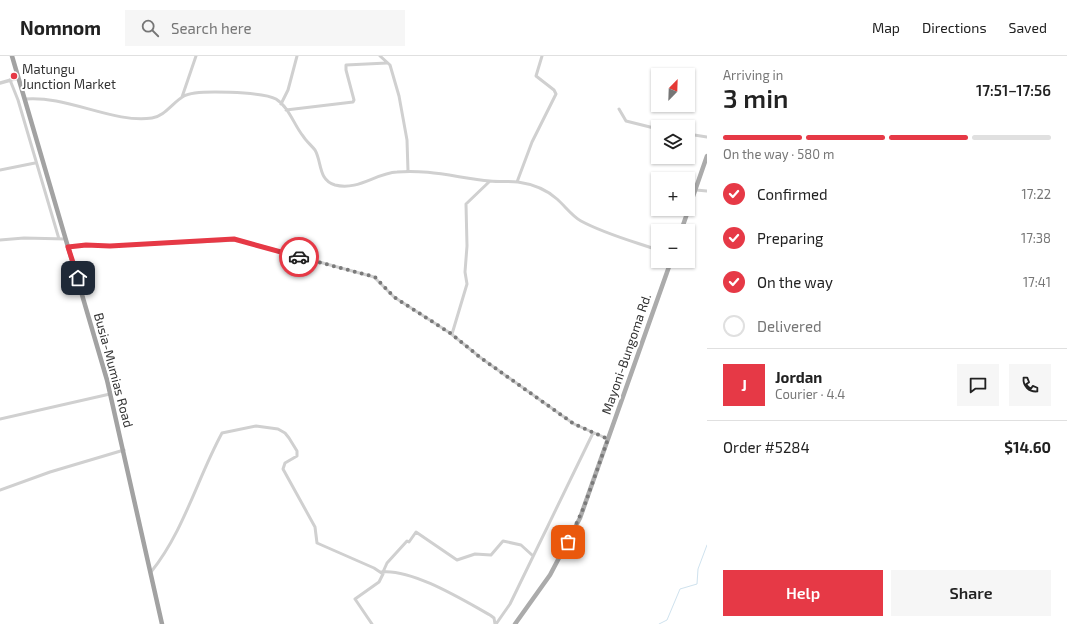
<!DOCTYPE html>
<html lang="en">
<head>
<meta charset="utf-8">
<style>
	:root { --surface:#fff; --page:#f6f6f6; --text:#222; --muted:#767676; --line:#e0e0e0; --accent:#e63946 }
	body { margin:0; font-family:"Exo 2",sans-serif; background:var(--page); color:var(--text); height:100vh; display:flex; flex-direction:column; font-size:15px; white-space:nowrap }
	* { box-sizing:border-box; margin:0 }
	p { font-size:13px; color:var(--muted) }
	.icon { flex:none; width:22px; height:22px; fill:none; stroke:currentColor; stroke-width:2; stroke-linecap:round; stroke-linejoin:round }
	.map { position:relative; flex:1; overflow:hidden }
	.drawer { display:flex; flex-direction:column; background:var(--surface); width:360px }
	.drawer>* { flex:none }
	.needle { width:26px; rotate:23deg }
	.fabs { position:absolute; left:651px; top:12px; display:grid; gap:8px }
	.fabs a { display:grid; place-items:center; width:44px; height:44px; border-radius:0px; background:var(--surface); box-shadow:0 1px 3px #0004; font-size:20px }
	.pin { position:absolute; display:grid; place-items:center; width:34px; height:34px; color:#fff; margin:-17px; border-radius:8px; box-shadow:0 2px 6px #0006 }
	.courier { position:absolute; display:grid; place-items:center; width:40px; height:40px; margin:-20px; border:3px solid #e63946; border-radius:50%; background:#fff; color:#222; box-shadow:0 1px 5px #0007 }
	.headline em { font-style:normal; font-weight:600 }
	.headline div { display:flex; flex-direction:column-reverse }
	.headline { display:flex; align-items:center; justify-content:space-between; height:68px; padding:0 16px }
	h1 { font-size:26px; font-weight:600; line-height:30px }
	.bar { display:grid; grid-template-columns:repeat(4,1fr); gap:6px 4px; align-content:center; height:48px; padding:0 16px }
	.bar i { height:5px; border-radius:3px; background:var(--line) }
	.bar .active { background:var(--accent) }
	.bar p { grid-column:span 4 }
	.line { display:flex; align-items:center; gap:10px; padding:0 16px; border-top:1px solid var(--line) }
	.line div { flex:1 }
	.round { display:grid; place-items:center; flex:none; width:42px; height:42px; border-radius:0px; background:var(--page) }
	ol { padding:0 16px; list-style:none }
	li { display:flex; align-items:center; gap:12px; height:44px }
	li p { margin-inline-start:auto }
	li .icon { padding:4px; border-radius:50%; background:var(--accent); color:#fff; stroke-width:4 }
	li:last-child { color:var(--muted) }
	li i { width:22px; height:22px; border:2px solid var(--line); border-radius:50% }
	.action { display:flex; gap:8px; margin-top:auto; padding:8px 16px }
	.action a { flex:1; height:46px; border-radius:0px; background:var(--accent); color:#fff; font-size:16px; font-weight:600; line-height:46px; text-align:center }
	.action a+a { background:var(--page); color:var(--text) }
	header { display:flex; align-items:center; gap:24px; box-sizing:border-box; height:56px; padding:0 20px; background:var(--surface); border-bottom:1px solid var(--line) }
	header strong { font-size:19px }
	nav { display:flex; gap:22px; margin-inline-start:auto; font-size:14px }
	.search { width:280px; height:36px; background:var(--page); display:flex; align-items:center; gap:10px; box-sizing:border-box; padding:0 14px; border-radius:0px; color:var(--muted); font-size:15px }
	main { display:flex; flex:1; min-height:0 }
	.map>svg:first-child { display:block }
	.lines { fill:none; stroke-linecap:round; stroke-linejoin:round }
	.stream { stroke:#cfe2ee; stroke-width:1 }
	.minor { stroke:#d0d0d0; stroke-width:3 }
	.tertiary { stroke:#d0d0d0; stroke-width:3.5 }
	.primary { stroke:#ababab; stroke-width:4.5 }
	.trunk { stroke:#a2a2a2; stroke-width:4.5 }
	.done { stroke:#7a7a7a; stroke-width:4; stroke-dasharray:0 7.2 }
	.route { stroke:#e63946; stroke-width:5 }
	.poi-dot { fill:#e63946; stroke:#fff; stroke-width:1.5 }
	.labels { text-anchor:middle; stroke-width:4; stroke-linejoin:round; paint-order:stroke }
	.poi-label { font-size:13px; fill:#333; stroke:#fff; text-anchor:start }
	.street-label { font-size:13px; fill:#333; stroke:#fff }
</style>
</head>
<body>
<header>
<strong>Nomnom</strong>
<div class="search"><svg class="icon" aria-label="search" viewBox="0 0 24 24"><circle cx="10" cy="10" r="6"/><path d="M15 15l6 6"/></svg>Search here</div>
<nav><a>Map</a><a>Directions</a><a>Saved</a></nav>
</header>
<main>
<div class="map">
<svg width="707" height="568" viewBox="0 0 707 568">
	<rect width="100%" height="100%" fill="#fff"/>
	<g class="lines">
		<!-- stream -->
		<path class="stream" d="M659,568L667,564L680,533L697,528L698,513L707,489"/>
		<!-- minor -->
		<path class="minor" d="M380,0L390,9L399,40L407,84L408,115
			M10,24L18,44L59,183
			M182,41L196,0
			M25,43C66,39 114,68 152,62C165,60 173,46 184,40C195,33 264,36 276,43C289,51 294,69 303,80C306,85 311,89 315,94C322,106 318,124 335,129C358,135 376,117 397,116C428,113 459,122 490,125C499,126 509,125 518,126C532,128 547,134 557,143C565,150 572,160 581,165C605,178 632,185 658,194
			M281,48L288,34L297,0
			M619,53L626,65L658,73
			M286,54L353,46L354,44L346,14V9L387,7
			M688,78L707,81
			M0,114L35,107
			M517,126L532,86L556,38L554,34L536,20L542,0
			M696,134L707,135
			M0,184L24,182L66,183
			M68,191L86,189L110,190L239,184L374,221L394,241L450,277L481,302L574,368L608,383
			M452,278L467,228L465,216L467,190L466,148L490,125
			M0,363L110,338
			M0,434L50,416L124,394
			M151,516C184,475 197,423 222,377L256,370L278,373L285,377L289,382L297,395V400L285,407L283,413L315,471L317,487L374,512L383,518L379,526L355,543L372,568
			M381,516C411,512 463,544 490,559L494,562L495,568
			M383,516L387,507L407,485L409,486L416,476L457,504L475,498L491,499L503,485L521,489L532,499
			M496,568L510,548L593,377"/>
		<!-- tertiary -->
		<path class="tertiary" d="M0,27L18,22"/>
		<!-- primary -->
		<path class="primary" d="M681,175L707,100
			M515,568L550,519L580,462L671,205"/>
		<!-- trunk -->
		<path class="trunk" d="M12,0L107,324L162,568"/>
	</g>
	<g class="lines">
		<!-- done -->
		<path class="done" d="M299,201L375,221L394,241L450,277L481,302L574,368L608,383L584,451L568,486"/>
		<!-- route -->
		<path class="route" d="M78,222L68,191L86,189L110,190L234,183L299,201"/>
	</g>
	<!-- markers -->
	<circle class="poi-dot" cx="14" cy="20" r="4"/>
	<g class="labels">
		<!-- poi labels -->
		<g class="poi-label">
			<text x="22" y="18">Matungu<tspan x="22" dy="15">Junction Market</tspan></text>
		</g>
		<!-- street labels -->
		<g class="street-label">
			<text transform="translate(626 298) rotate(-71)" y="5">Mayoni-Bungoma Rd.</text>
			<text transform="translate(114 314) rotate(75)" y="5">Busia-Mumias Road</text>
		</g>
	</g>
</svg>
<div class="fabs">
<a><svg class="needle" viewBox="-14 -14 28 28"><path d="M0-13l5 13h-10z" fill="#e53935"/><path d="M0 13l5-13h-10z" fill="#767676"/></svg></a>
<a><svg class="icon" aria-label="layers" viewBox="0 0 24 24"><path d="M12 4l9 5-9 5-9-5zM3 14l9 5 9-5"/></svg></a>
<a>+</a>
<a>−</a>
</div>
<div class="pin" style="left:568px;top:486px;background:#ea580c"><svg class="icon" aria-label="bag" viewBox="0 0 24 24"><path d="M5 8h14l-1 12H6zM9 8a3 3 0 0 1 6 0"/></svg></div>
<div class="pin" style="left:78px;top:222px;background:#1f2937"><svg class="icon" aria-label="home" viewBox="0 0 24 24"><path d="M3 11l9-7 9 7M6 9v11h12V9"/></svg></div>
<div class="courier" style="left:299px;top:201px"><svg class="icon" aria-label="car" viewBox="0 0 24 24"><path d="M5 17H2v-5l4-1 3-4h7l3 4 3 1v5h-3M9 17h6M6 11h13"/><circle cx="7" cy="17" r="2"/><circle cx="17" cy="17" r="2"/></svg></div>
</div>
<section class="drawer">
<div class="headline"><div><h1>3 min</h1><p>Arriving in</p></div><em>17:51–17:56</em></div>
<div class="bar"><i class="active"></i><i class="active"></i><i class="active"></i><i></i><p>On the way · 580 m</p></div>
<ol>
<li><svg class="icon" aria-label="check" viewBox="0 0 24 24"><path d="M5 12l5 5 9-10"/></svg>Confirmed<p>17:22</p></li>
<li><svg class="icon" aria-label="check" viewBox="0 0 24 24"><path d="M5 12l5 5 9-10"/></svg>Preparing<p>17:38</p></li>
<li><svg class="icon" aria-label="check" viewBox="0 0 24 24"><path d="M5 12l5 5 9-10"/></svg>On the way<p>17:41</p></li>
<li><i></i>Delivered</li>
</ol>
<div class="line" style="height:72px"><b class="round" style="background:var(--accent);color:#fff">J</b><div><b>Jordan</b><p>Courier · 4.4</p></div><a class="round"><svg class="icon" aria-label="chat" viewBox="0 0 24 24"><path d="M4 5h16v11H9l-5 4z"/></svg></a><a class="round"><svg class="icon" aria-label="phone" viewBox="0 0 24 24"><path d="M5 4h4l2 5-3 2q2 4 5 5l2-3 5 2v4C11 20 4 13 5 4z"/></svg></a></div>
<div class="line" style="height:52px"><div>Order #5284</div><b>$14.60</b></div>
<div class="action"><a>Help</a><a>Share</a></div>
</section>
</main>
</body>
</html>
